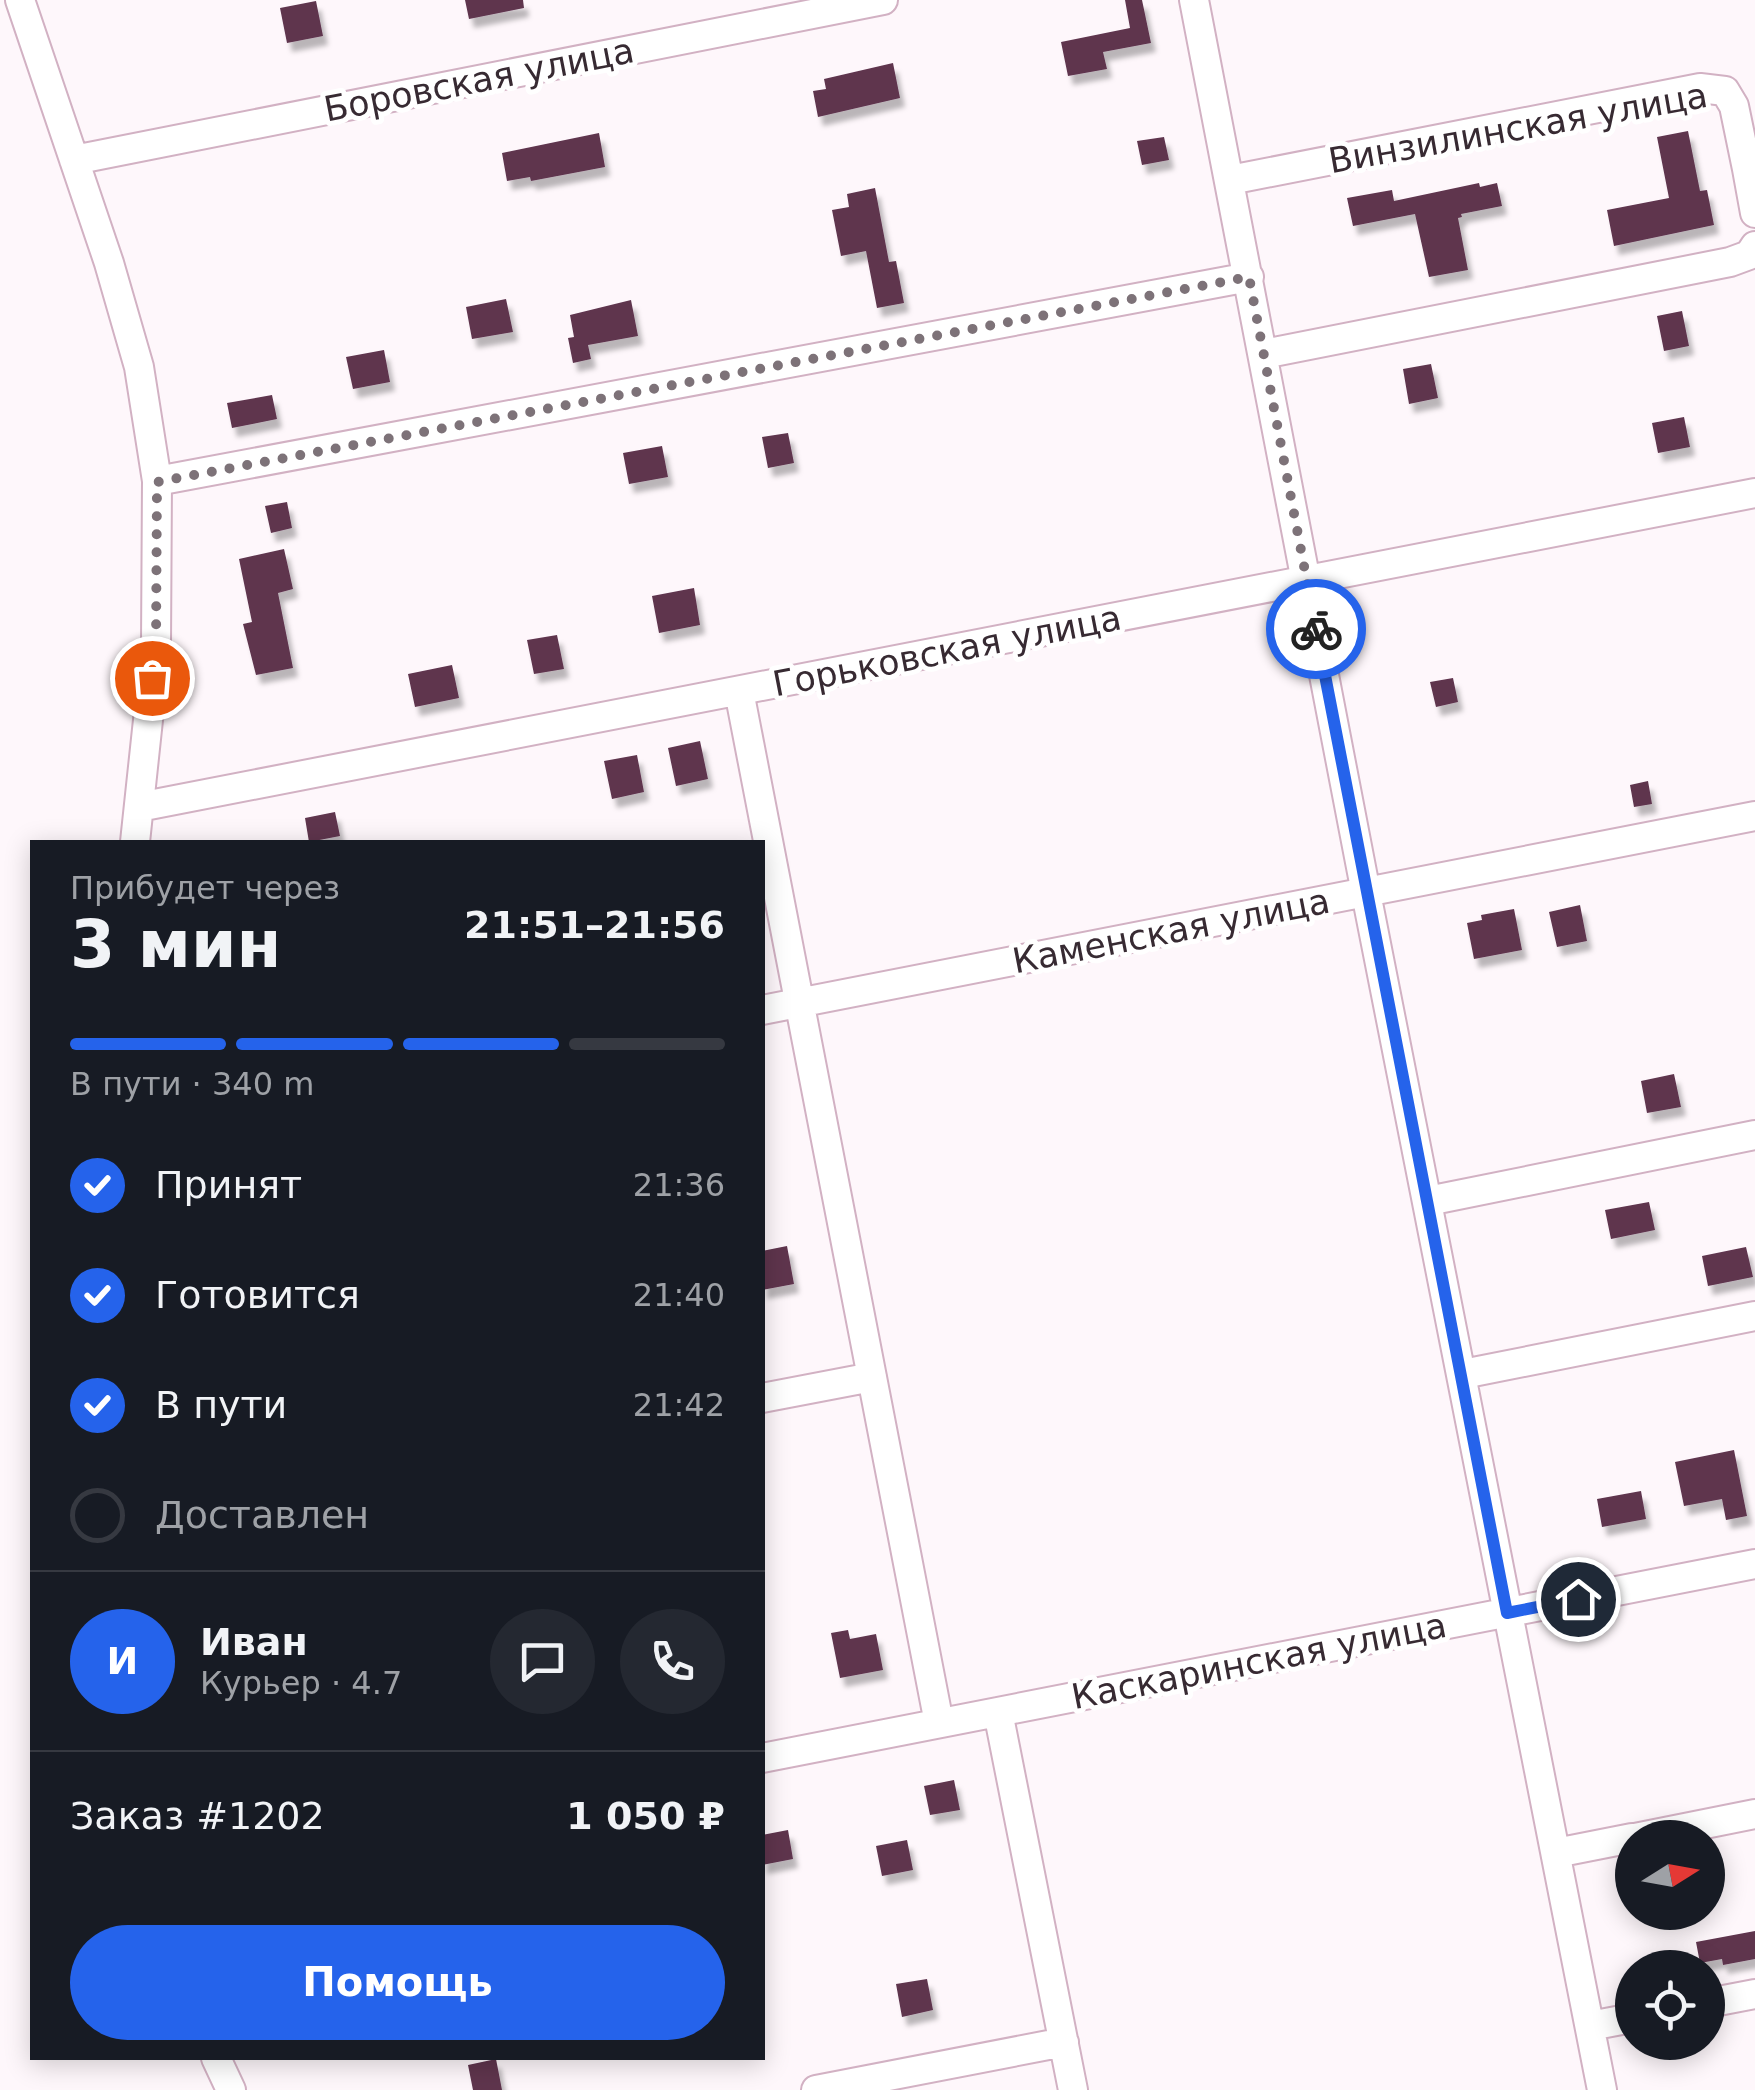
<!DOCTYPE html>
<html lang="ru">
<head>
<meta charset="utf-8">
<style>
	:root { --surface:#171b24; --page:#242831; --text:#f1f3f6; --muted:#9ea1a6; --line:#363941; --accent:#2563eb }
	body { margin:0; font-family:"DejaVu Sans",sans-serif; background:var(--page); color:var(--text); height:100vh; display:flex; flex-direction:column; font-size:38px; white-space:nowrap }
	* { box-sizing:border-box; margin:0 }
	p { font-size:32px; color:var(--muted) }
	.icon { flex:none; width:55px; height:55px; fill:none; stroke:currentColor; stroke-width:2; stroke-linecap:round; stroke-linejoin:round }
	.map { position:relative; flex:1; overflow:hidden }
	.details { position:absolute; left:30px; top:840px; width:735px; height:1220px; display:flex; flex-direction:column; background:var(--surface); border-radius:0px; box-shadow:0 5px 25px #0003 }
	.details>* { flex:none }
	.needle { width:65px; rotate:79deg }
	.fabs { position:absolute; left:1615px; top:1820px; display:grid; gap:20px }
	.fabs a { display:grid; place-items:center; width:110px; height:110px; border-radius:50%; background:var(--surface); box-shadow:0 5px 25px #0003; font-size:50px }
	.pin { position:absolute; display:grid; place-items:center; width:85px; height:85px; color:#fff; margin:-42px; border:5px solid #fff; border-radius:50%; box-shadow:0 2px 10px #0007 }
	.courier { position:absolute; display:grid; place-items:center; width:100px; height:100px; margin:-50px; border:8px solid #2563eb; border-radius:50%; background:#fff; color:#222; box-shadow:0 2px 12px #0007 }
	.head em { font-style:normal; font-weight:700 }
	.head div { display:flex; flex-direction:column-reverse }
	.head { display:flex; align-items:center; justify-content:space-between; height:170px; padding:0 40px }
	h1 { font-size:65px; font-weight:700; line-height:75px }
	.bar { display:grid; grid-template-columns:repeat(4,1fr); gap:15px 10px; align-content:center; height:120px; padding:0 40px }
	.bar i { height:12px; border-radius:8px; background:var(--line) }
	.bar .active { background:var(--accent) }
	.bar p { grid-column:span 4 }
	.line { display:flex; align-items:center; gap:25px; padding:0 40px; border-top:2px solid var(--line) }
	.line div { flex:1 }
	.round { display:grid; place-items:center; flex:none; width:105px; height:105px; border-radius:52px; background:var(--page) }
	ol { padding:0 40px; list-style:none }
	li { display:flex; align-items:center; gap:30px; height:110px }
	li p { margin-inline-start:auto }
	li .icon { padding:10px; border-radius:50%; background:var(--accent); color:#fff; stroke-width:4 }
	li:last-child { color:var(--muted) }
	li i { width:55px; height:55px; border:5px solid var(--line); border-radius:50% }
	.action { display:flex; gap:20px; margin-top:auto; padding:20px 40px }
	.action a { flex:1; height:115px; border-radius:60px; background:var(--accent); color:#fff; font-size:40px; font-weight:700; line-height:115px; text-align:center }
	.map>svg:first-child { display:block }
	.building { fill:#5e344e; filter:url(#shadow) }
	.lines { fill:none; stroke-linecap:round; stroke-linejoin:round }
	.minor-casing { stroke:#d2b1c3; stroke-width:32 }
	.minor { stroke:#fff; stroke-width:28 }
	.done { stroke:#7d7278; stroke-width:10; stroke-dasharray:0 18 }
	.route { stroke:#2563eb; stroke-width:12 }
	.labels { text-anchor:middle; stroke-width:10; stroke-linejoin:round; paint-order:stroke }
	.street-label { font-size:35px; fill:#372a32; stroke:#fff }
</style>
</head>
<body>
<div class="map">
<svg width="1755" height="2090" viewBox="0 0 1755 2090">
	<defs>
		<filter id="shadow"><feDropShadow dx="5" dy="9" stdDeviation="2.5" flood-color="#0004"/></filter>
	</defs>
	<rect width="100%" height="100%" fill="#fef7fb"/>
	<!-- building -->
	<path class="building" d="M465,0H523L524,8L469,19Z
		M1125,0H1142L1151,43L1103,52L1107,69L1068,76L1061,42L1130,28Z
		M316,1L323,36L287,43L280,8Z
		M893,63L900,98L818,117L813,91L826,89L824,79Z
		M1688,131L1700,191L1707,190L1714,225L1614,246L1607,210L1669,198L1657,137Z
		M599,133L605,167L531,181L530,177L507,181L502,153Z
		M1164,137L1169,160L1142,165L1137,141Z
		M1479,183L1480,187L1497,183L1502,206L1461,214L1462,217L1458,218L1468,270L1429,277L1415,214L1353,226L1347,198L1392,190L1394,201Z
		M875,188L889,262L896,261L904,303L877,308L866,251L841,256L832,210L849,207L847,194Z
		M506,299L513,332L472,339L466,307Z
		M631,300L638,336L588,345L591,359L573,363L568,338L574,337L570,315Z
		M1682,311L1689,346L1664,351L1657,316Z
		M384,350L390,382L353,389L346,357Z
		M1431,364L1438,398L1409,404L1403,369Z
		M272,395L277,419L232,428L227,403Z
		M1684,417L1690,447L1658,453L1652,423Z
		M788,433L794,463L768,468L762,437Z
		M662,446L668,477L629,484L623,453Z
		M287,502L292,528L271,533L265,506Z
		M284,549L293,589L278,593L293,668L256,675L243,624L252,622L239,559Z
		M694,588L700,625L659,633L652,596Z
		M557,635L564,669L534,674L527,640Z
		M452,665L459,698L415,707L408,674Z
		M1453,678L1458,702L1436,707L1430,682Z
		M700,741L708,779L676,786L668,748Z
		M637,755L644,792L612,799L604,761Z
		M1648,781L1652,804L1634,807L1630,785Z
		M335,812L340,836L309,842L305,818Z
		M1580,905L1587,941L1557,947L1549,912Z
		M1514,909L1522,950L1474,959L1467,923L1482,920L1481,915Z
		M1674,1074L1681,1107L1647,1113L1641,1081Z
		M1649,1202L1655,1230L1611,1239L1605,1210Z
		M787,1246L794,1284L762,1290V1251Z
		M1746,1247L1753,1277L1708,1286L1702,1256Z
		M1734,1450L1747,1516L1726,1520L1722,1499L1684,1506L1675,1462Z
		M1641,1491L1646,1519L1602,1527L1597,1499Z
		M848,1630L850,1639L876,1634L883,1670L840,1678L831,1633Z
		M954,1780L960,1810L930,1815L924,1786Z
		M788,1830L793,1859L762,1865V1835Z
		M907,1840L913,1870L882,1876L876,1846Z
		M1755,1931V1959L1723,1965L1722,1959L1700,1963L1696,1942Z
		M927,1979L933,2010L902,2017L896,1984Z
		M496,2059L502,2090H473L468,2065Z"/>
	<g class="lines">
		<defs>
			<path id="minor" d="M20,0L109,263L139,367L157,481L156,645L135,842
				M1194,0L1366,893L1602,2090
				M74,160L883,0
				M1755,168L1747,169L1755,213
				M1230,180L1700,88L1725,91L1734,106L1747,169
				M1264,354L1730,262L1749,255L1755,246
				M157,481L1249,277
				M739,691L939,1723
				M139,807L1755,493
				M762,1010L1755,816
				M1428,1201L1755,1135
				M1463,1374L1755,1316
				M762,1398L872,1377
				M998,1712L1073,2090
				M762,1758L1755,1564
				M1635,1838L1755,1814
				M1556,1853L1632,1838
				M1708,2003L1755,1994
				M1590,2026L1632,2018
				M216,2058L231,2090
				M816,2090L1064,2042"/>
		</defs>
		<!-- minor casing -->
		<use href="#minor" class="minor-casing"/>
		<!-- minor -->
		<use href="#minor" class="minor"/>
	</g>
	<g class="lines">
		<!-- done -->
		<path class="done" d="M152,678L156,645L157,482L1249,277L1316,629"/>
		<!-- route -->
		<path class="route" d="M1316,629L1507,1613L1578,1599"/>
	</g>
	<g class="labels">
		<!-- street labels -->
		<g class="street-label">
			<text transform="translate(479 80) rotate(-11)" y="12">Боровская улица</text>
			<text transform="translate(1518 128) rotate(-10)" y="12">Винзилинская улица</text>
			<text transform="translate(947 651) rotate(-11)" y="12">Горьковская улица</text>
			<text transform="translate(1171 931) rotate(-11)" y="12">Каменская улица</text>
			<text transform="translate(1259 1661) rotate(-11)" y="12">Каскаринская улица</text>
		</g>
	</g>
</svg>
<div class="fabs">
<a><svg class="needle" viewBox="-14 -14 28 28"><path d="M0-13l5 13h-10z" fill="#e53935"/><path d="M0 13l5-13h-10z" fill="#9ea1a6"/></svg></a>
<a><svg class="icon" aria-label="locate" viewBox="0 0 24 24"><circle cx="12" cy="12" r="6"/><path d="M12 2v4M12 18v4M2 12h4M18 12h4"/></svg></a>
</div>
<div class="pin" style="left:152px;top:678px;background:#ea580c"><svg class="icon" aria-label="bag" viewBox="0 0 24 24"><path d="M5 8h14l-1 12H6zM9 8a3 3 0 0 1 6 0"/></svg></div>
<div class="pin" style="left:1578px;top:1599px;background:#1f2937"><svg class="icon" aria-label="home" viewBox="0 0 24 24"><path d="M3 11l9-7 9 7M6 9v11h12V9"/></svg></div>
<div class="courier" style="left:1316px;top:629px"><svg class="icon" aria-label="bike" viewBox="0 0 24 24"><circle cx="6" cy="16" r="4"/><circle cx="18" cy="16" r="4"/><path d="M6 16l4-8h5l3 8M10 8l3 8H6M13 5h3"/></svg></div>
<section class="details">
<div class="head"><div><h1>3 мин</h1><p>Прибудет через</p></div><em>21:51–21:56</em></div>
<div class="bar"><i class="active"></i><i class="active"></i><i class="active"></i><i></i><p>В пути · 340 m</p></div>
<ol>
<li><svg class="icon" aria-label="check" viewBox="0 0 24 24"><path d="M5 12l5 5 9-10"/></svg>Принят<p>21:36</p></li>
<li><svg class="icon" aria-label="check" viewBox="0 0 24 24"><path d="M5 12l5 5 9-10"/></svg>Готовится<p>21:40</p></li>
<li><svg class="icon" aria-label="check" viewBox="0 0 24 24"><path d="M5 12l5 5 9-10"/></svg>В пути<p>21:42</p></li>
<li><i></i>Доставлен</li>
</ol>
<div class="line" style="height:180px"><b class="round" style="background:var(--accent);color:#fff">И</b><div><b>Иван</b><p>Курьер · 4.7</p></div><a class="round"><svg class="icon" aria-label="chat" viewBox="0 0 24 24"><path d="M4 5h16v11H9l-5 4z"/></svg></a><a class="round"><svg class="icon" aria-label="phone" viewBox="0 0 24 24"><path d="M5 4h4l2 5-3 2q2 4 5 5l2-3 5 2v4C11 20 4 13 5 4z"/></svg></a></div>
<div class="line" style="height:130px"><div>Заказ #1202</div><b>1 050 ₽</b></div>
<div class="action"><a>Помощь</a></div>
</section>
</div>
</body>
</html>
